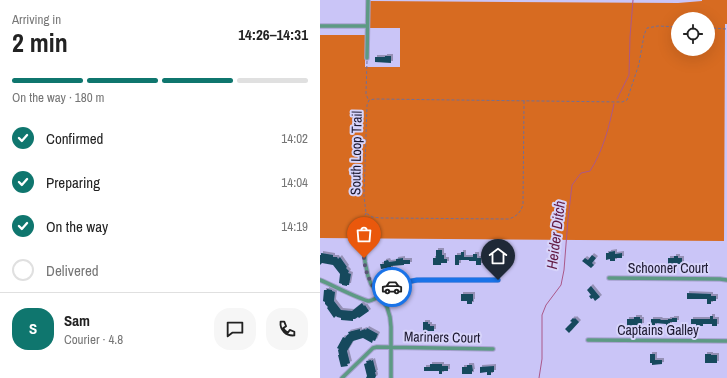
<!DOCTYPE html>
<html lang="en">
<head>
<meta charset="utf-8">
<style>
	:root { --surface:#fff; --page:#f6f6f6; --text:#222; --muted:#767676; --line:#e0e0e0; --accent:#0f766e }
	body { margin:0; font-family:"Archivo Narrow",sans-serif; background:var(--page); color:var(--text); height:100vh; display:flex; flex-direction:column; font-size:15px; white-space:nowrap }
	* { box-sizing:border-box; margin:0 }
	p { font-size:13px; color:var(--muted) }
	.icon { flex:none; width:22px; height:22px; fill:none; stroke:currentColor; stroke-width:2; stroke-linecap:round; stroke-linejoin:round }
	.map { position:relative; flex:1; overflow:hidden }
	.details { display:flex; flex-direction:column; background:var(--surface); width:320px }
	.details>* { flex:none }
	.buttons { position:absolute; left:351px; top:12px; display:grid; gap:8px }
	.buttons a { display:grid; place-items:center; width:44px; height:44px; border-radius:50%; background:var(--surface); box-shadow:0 4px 16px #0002; font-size:20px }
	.pin { position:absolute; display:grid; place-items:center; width:34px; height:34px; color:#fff; margin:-41px -17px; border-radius:50% 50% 50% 0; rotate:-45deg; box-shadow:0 0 4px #0007 }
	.pin .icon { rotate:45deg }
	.courier { position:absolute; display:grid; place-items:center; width:40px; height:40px; margin:-20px; border:3px solid #1a73e8; border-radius:50%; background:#fff; color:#222; box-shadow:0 1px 5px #0007 }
	.summary em { font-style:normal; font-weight:700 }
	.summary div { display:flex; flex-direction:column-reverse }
	.summary { display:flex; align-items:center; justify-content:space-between; height:68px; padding:0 12px }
	h1 { font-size:26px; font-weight:700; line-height:30px }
	.bar { display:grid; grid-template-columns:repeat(4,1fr); gap:6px 4px; align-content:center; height:48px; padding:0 12px }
	.bar i { height:5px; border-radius:3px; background:var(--line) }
	.bar .active { background:var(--accent) }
	.bar p { grid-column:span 4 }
	.line { display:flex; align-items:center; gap:10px; padding:0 12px; border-top:1px solid var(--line) }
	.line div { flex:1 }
	.round { display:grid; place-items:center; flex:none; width:42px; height:42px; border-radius:16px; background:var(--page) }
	ol { padding:0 12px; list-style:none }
	li { display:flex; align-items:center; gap:12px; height:44px }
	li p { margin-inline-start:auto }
	li .icon { padding:4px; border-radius:50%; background:var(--accent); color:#fff; stroke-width:4 }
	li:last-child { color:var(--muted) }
	li i { width:22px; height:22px; border:2px solid var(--line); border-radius:50% }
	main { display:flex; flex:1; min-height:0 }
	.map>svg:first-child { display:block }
	.forest { fill:#d76b21; fill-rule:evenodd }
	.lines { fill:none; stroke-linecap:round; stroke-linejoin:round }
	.stream { stroke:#aa5889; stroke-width:1 }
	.building { fill:#16485d; filter:url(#shadow) }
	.street-casing { stroke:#a7a2cf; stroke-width:5.5 }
	.path { stroke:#746f94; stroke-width:1; stroke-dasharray:3 2; stroke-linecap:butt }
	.street { stroke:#5d9a84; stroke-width:3.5 }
	.done { stroke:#595575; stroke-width:4; stroke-dasharray:0 7.2 }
	.route { stroke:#1a73e8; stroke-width:5 }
	.labels { text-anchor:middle; stroke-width:4; stroke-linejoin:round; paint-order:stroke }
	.street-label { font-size:14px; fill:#1c182f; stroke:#d7d4fa }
	.water-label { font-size:15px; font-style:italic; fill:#611942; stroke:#d7d4fa }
</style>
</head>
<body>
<main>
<section class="details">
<div class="summary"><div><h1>2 min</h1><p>Arriving in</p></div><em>14:26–14:31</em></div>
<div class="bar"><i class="active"></i><i class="active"></i><i class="active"></i><i></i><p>On the way · 180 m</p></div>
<ol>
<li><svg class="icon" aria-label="check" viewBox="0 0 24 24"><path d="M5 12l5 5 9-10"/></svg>Confirmed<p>14:02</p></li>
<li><svg class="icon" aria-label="check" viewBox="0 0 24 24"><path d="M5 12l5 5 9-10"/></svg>Preparing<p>14:04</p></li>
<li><svg class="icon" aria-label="check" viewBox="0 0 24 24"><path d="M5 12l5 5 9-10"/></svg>On the way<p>14:19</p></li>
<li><i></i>Delivered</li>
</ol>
<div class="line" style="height:72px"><b class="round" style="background:var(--accent);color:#fff">S</b><div><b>Sam</b><p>Courier · 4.8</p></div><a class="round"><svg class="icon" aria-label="chat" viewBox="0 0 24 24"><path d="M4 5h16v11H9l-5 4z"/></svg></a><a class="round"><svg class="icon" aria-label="phone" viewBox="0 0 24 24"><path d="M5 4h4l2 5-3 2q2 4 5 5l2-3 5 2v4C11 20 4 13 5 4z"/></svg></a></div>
</section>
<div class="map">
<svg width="407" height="378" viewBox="0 0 407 378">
	<defs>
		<filter id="shadow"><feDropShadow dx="2" dy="-2" stdDeviation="0" flood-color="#0004"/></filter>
	</defs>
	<rect width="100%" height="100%" fill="#cac5f7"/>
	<!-- forest -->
	<path class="forest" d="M382,0H407V24H405L404,241L0,238V35H45V67H80V28H50V1L358,3L382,1ZM358,19H388V49H358Z"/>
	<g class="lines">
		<!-- stream -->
		<path class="stream" d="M297,99L309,75L310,37L313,0
			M219,378L222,359V315L226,305L241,285L244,270L248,219L252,185L261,173L270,171C283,151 289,127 294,104"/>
	</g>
	<!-- building -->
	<path class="building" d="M65,56H71V63L55,62V57H65Z
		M116,250H122V255H124V259H127V263H121V265H113V258H116Z
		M295,251V254L302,253V258H295V261H290V259L286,260V253H289V252Z
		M141,252H144V257H153V254H157V258H161V265H156V261H149V260H139V265H135V255H141Z
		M1,253L13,255V257H17L18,259L20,257L27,267L26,268L29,271L28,273L31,274L29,285H27V286L22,285V284L19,283L20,274L13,265L2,263L0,265V255H1Z
		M272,255L276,258L272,263L274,265L271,268L262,261L265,258L268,260Z
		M354,256H358V258H362V264H348V258H354Z
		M83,258V260H90V264H84V265L71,266V269L67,270V268L61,269L60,264H64V261L68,260L69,262L76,261V259Z
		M271,286L280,297L275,301L273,298L271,299L269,296L271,295L267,290Z
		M7,289L12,290V291L15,292L14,301L21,310L32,311L42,303L44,306L45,305L49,311L39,318L38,317L35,319H33V321L21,320V318L17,317L16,316L14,318L7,308L8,307L5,304V302L3,301L4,290H7Z
		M367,293L391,294V296H396V301H391V304H387V299H367Z
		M141,294H153V301H152V304H147V301H141Z
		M390,316H393V319H397V326H392V324H383V326H376V324H371V319H390Z
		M314,317H320V319H322V325L307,326V319H314Z
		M253,318L254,319L255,318L259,322L249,333L245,329L252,322L250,321Z
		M352,318H357V322H350V326H346V324L335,323V326H331V319H341L340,320H348V319H352Z
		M103,322H108V324H110V326H114V331H107V333H103Z
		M47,328L58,334L55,341L53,340L52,343L43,338L33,341L27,351L30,363L27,364L28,366L21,367L18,355H19L18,350L19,349L17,348L23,337L25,338L27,335L29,334L28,332L40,329V331L45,329L46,330Z
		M330,354H335V360H342V364L332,365V363H330Z
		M385,354H391V355H397V363H385Z
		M51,360V361L53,360L56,372H55L56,376L55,378H46L47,376L44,364L47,363L46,361Z
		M110,364H122V366H128V371H122V374H119V371H104V367H110Z
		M147,365H152L153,371H152V374H142V367H147Z
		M174,366V372H171V375H167V372L160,373V367Z"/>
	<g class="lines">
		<defs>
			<path id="street" d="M0,26H47
				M47,58L48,0
				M44,244L45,262L48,276L51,284L67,307L70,317L71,327V378
				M289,278L400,279L407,280
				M0,280C8,283 43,301 49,301C56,300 66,291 73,287C82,282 92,280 103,280H178
				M268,340L407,341
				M22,378L53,348L57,347L173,349"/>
		</defs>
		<!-- street casing -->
		<use href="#street" class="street-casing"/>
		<!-- path -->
		<path class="path" d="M388,28L407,29
			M47,61L46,94L48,99
			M204,101L203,205C200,213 197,216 189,219L61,218L52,217L46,213L44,196L47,105L49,100L55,99L302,102L307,100L319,64L324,35L327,28L338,26L358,27
			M44,240V217L46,213"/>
		<!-- street -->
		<use href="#street" class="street"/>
	</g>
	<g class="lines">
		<!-- done -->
		<path class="done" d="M44,258C45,273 51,284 59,296L72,287"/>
		<!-- route -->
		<path class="route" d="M72,287L82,283L97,280H178"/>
	</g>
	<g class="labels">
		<!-- street labels -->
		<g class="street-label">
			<text transform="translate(36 153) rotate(-89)" y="5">South Loop Trail</text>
			<text x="348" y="273">Schooner Court</text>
			<text x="338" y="335">Captains Galley</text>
			<text transform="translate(122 337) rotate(1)" y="5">Mariners Court</text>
		</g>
		<!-- water labels -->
		<g class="water-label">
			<text transform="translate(236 235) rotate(-83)" y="5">Heider Ditch</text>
		</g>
	</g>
</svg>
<div class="buttons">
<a><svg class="icon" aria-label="locate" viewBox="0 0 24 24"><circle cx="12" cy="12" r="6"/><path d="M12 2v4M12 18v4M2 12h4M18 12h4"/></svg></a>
</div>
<div class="pin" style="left:44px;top:258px;background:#ea580c"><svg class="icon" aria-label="bag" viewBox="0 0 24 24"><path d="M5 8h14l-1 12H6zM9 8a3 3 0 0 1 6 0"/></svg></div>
<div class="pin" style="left:178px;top:280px;background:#1f2937"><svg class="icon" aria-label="home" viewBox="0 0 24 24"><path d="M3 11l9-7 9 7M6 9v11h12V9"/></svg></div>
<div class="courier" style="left:72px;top:287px"><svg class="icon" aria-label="car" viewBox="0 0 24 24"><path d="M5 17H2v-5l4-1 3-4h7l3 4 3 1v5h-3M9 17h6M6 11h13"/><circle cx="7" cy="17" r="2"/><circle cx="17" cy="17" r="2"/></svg></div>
</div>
</main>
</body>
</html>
